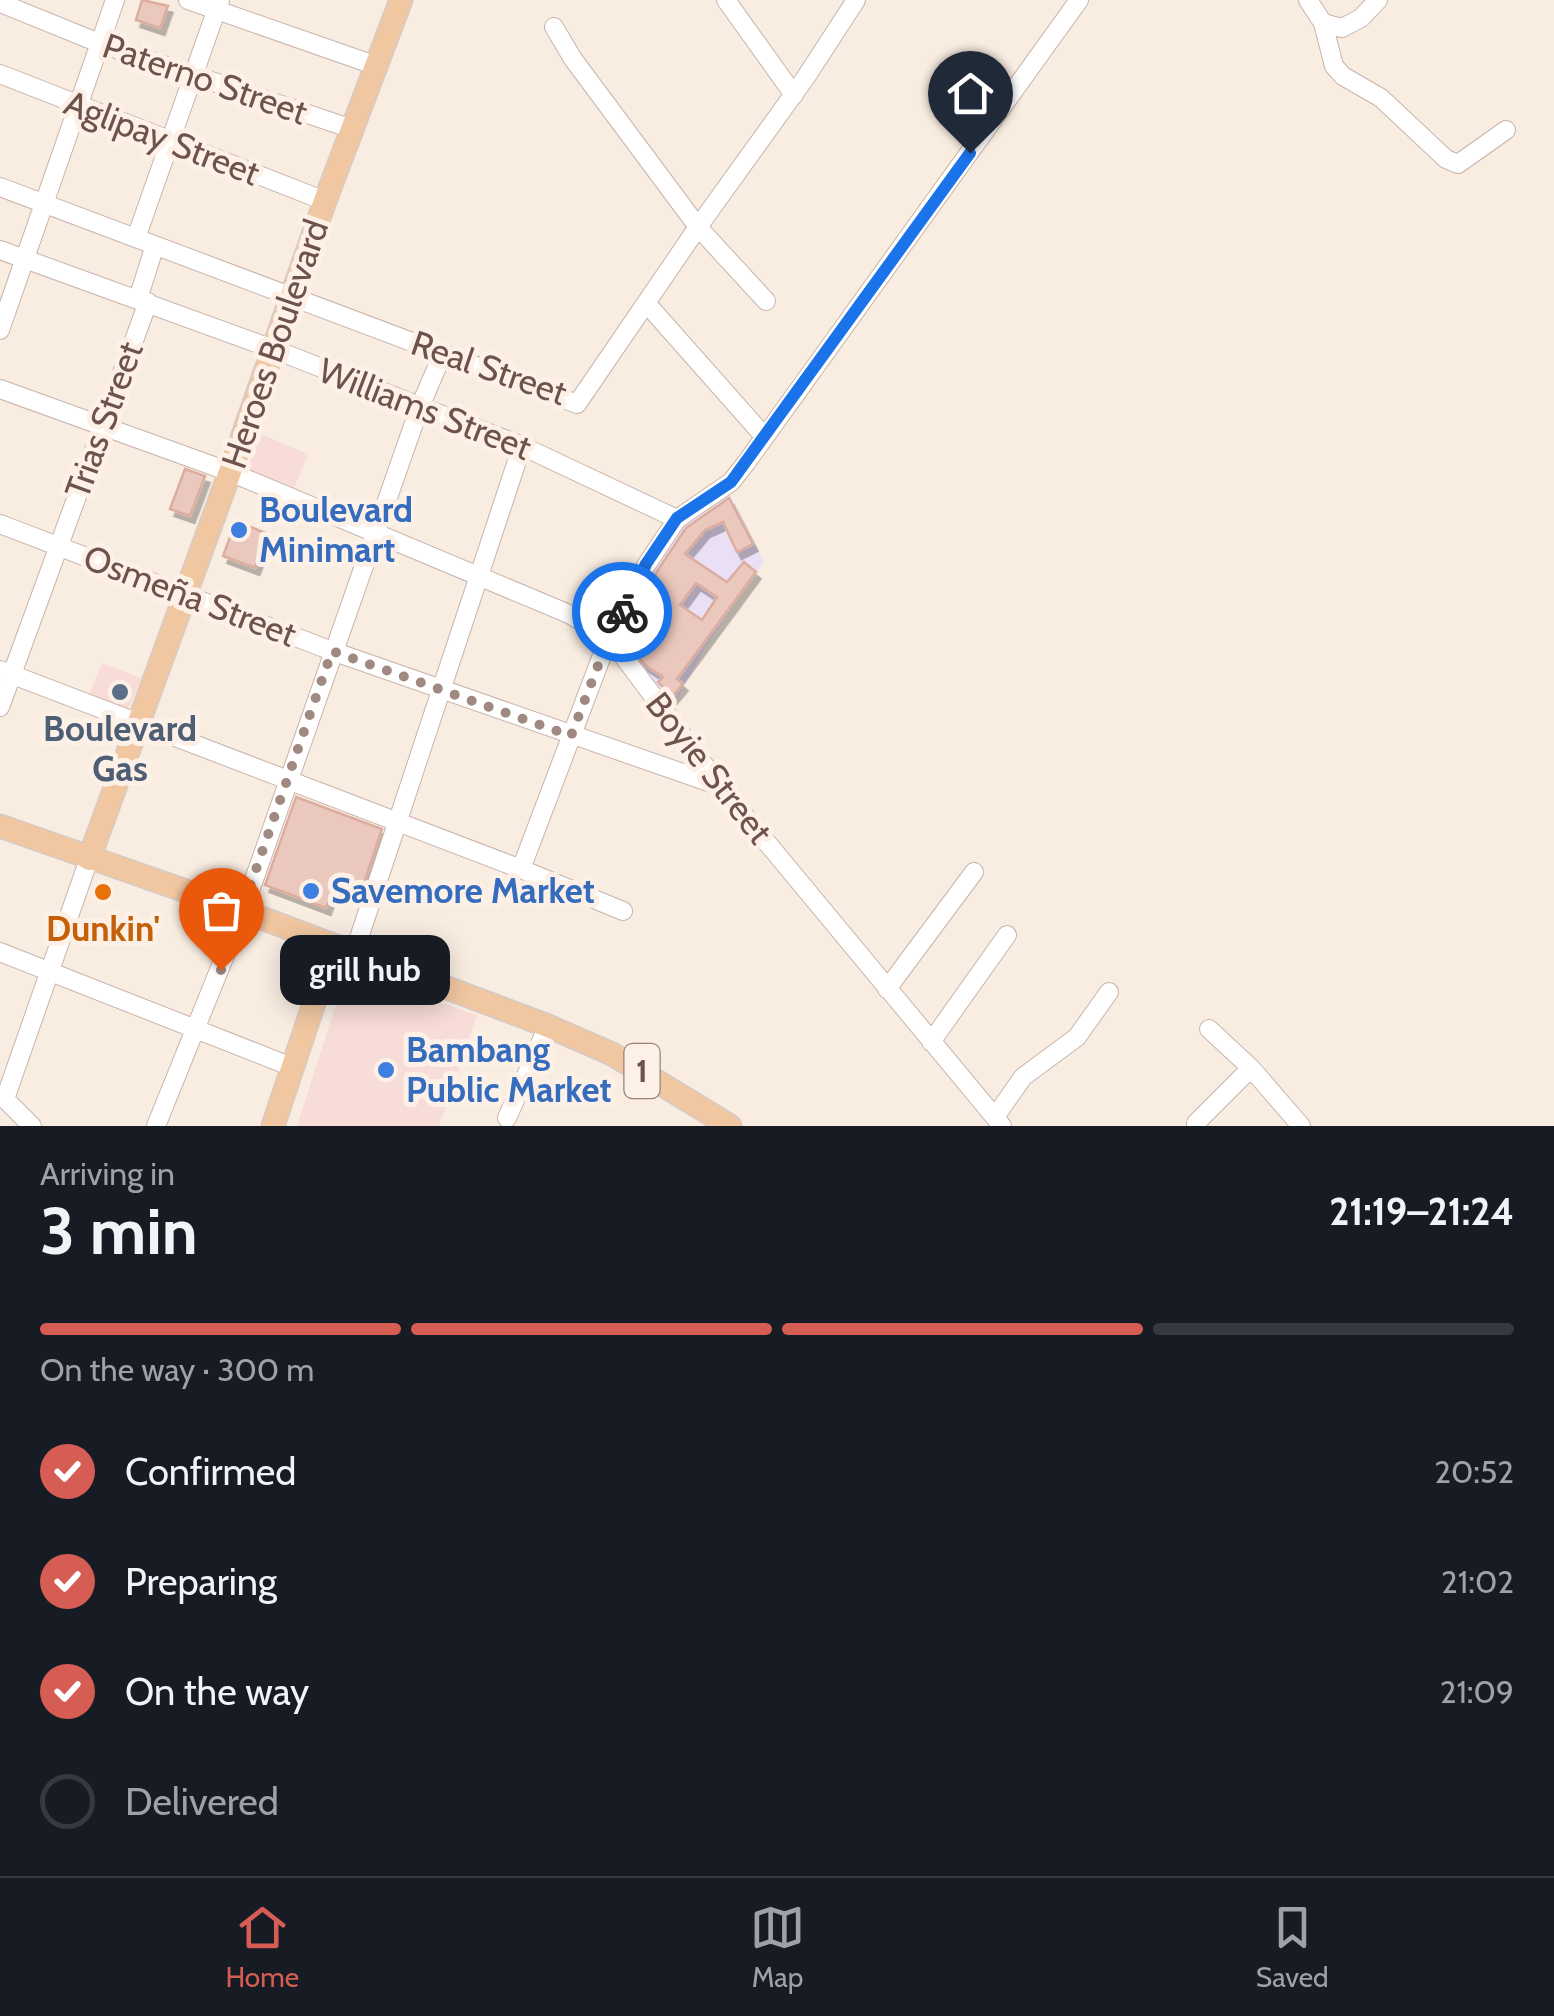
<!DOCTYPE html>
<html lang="en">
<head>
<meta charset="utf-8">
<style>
	:root { --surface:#171b24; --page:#242831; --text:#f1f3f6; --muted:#9ea1a6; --line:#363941; --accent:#d65d54 }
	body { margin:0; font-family:Cabin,sans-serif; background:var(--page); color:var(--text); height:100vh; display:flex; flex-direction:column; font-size:38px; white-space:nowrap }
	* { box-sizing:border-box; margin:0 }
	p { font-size:32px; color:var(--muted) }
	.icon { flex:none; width:55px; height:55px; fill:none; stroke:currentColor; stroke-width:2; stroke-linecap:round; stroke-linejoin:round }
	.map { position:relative; height:1126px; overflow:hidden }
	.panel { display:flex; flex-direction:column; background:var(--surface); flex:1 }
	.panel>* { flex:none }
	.pin { position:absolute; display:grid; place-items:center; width:85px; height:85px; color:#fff; margin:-102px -42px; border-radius:50% 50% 50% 0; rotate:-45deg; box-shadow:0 0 10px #0007 }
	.pin .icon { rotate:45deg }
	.courier { position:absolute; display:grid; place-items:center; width:100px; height:100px; margin:-50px; border:8px solid #1a73e8; border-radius:50%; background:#fff; color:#222; box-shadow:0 2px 12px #0007 }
	.bubble { position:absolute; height:70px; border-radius:20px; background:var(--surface); box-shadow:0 5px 25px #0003; font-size:32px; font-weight:700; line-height:70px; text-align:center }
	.head em { font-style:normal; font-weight:700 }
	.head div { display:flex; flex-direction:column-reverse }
	.head { display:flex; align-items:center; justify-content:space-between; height:170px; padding:0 40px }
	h1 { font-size:65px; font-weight:700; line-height:75px }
	.bar { display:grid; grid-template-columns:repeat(4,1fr); gap:15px 10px; align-content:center; height:120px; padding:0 40px }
	.bar i { height:12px; border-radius:8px; background:var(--line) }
	.bar .selected { background:var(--accent) }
	.bar p { grid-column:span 4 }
	ol { padding:0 40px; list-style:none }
	li { display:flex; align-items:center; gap:30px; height:110px }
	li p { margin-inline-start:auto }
	li .icon { padding:10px; border-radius:50%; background:var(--accent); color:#fff; stroke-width:4 }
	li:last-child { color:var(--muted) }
	li i { width:55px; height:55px; border:5px solid var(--line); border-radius:50% }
	.tab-bar { display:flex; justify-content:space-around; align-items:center; height:140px; border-top:2px solid var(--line); background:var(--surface); font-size:28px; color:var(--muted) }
	.tab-bar a { display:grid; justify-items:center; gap:5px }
	.tab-bar .selected { color:var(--accent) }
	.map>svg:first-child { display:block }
	.commercial { fill:#f8dcd7 }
	.education { fill:#eadff5 }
	.building { fill:#ebc8bd; stroke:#dcad9f; stroke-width:2.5; fill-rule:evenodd; filter:url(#shadow) }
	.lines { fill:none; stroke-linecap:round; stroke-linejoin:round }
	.minor-casing { stroke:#c8b3ab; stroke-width:20 }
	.major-casing { stroke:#d4cbc9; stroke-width:25 }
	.minor { stroke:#fff; stroke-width:18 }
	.major { stroke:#f1c7a1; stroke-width:22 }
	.done { stroke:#9f8980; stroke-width:10; stroke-dasharray:0 18 }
	.route { stroke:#1a73e8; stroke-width:12 }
	.shop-dot { fill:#3f7fe0; stroke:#fdf1e7; stroke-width:4 }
	.service-dot { fill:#5c6f8a; stroke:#fdf1e7; stroke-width:4 }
	.food-dot { fill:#e8710a; stroke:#fdf1e7; stroke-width:4 }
	.labels { text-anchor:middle; stroke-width:10; stroke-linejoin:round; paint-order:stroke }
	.shield { fill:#fdf1e7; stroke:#99827a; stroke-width:2.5 }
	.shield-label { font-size:32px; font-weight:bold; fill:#6e534c }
	.street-label { font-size:35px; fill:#6e534c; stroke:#fdf1e7 }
	.shop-label { font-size:35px; font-weight:bold; fill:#366cbe; stroke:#fdf1e7; text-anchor:start }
	.service-label { font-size:35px; font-weight:bold; fill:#4e5e75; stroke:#fdf1e7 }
	.food-label { font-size:35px; font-weight:bold; fill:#c56008; stroke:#fdf1e7 }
</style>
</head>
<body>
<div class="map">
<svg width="1554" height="1126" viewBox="0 0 1554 1126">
	<defs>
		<filter id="shadow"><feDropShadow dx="4.5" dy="7" stdDeviation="0" flood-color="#0004"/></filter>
	</defs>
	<rect width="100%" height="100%" fill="#f9ede2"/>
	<!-- commercial -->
	<path class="commercial" d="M261,434L308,454L292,493L245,473Z
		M102,663L141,678L126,716L87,701Z
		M347,970L477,1015L439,1126H297Z"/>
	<!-- education -->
	<path class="education" d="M727,489L764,562L707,644L672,708L614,636L680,522Z"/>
	<!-- building -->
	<path class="building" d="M142,0L168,6L160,28L136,20Z
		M185,469L205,476L190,516L170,509Z
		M729,498L753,544L737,552L723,522L705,530L685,554L727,582L744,562L756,572L677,679L683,684L672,697L658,682L663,677L644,664L633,648L635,645L624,636L658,570L686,528ZM696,583L717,597L702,620L680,605Z
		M236,521L268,534L255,568L223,556Z
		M296,797L382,829L361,892L336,883L326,908L265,885Z"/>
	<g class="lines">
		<defs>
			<path id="minor" d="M188,0L377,66
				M726,0L794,95
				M1308,0L1323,23L1334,66L1343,76L1381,98L1446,159L1458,164L1506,130
				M3,4L99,43L352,129
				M1323,23L1342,28L1361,18L1378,0
				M554,27L573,59L698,227L766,301
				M0,74L325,201
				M0,187L577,404L698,227L806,77L856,0
				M136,238L220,0
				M0,250L273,349L522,446L677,519
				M138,299L155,245
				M647,304L763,435
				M0,330L115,0
				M0,389L230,472L569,614L609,637L720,786L1002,1126
				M0,524L332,651L720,786
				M0,670L521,869L623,911
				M0,707L148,302
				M521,869L609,637L647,564L677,519L731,482L746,463L1079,0
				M0,952L292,1067
				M354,953L522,446
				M887,989L974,872
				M1209,1029L1251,1068L1301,1126
				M931,1042L1007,935
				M995,1117L1023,1077L1077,1037L1109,992
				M507,1118L548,1026
				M1196,1123L1251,1068
				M32,1126L5,1099L89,859
				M156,1126L243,911L419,409L443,353"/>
			<path id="major" d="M0,826L243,911L548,1026L612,1054L730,1126
				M89,859L230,472L325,201L401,0
				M273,1126L333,946"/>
		</defs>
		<!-- minor casing -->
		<use href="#minor" class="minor-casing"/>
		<!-- major casing -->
		<use href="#major" class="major-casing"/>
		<!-- minor -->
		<use href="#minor" class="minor"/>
		<!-- major -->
		<use href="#major" class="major"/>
	</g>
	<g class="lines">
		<!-- done -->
		<path class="done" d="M221,970L332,651L571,736L609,637L622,612"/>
		<!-- route -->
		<path class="route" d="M622,612L646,564L677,518L731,482L970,153"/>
	</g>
	<!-- markers -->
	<g class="shop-dot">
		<circle cx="239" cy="530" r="10"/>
		<circle cx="311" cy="891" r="10"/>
		<circle cx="386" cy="1070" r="10"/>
	</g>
	<circle class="service-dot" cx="120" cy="692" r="10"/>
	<circle class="food-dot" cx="103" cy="892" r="10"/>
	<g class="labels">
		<!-- shield labels -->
		<rect class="shield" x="624.5" y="1044" width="35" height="54" rx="8"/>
		<g class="shield-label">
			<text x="642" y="1082">1</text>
		</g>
		<!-- street labels -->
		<g class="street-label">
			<text transform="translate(205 79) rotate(19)" y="12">Paterno Street</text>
			<text transform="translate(162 138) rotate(21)" y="12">Aglipay Street</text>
			<text transform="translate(275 344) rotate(-71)" y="12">Heroes Boulevard</text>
			<text transform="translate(489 368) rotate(19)" y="12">Real Street</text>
			<text transform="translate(425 409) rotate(21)" y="12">Williams Street</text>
			<text transform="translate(104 420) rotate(-70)" y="12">Trias Street</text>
			<text transform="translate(190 596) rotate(21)" y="12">Osmeña Street</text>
			<text transform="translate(709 768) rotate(52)" y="12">Boyie Street</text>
		</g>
		<!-- shop labels -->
		<g class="shop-label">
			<text x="259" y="522">Boulevard<tspan x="259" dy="40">Minimart</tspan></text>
			<text x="331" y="903">Savemore Market</text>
			<text x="406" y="1062">Bambang<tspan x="406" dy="40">Public Market</tspan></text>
		</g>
		<!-- service labels -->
		<g class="service-label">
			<text x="120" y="741">Boulevard<tspan x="120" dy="40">Gas</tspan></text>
		</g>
		<!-- food labels -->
		<g class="food-label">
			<text x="103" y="941">Dunkin'</text>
		</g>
	</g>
</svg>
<div class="pin" style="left:221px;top:970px;background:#ea580c"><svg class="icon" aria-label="bag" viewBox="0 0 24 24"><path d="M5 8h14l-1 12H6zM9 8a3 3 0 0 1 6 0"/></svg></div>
<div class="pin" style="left:970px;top:153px;background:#1f2937"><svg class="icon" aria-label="home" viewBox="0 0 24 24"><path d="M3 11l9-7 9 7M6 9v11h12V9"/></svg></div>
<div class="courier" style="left:622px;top:612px"><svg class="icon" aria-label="bike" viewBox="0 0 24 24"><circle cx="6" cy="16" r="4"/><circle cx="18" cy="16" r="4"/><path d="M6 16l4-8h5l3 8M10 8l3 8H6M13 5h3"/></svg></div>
<div class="bubble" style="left:280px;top:935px;width:170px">grill hub</div>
</div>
<section class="panel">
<div class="head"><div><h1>3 min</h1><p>Arriving in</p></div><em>21:19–21:24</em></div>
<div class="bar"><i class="selected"></i><i class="selected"></i><i class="selected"></i><i></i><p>On the way · 300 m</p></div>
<ol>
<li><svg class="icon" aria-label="check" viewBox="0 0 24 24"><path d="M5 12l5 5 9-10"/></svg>Confirmed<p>20:52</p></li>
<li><svg class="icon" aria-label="check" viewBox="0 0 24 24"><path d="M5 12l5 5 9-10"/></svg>Preparing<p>21:02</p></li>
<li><svg class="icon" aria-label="check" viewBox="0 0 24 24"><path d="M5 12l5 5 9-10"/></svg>On the way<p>21:09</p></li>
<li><i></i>Delivered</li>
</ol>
</section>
<nav class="tab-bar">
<a class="selected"><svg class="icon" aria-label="home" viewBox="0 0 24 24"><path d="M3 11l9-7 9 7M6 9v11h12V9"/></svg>Home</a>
<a><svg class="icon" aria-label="map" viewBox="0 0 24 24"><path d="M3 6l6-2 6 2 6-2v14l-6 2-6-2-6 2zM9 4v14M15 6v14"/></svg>Map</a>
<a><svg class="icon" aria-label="saved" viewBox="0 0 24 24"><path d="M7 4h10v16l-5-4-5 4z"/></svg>Saved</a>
</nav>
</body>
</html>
